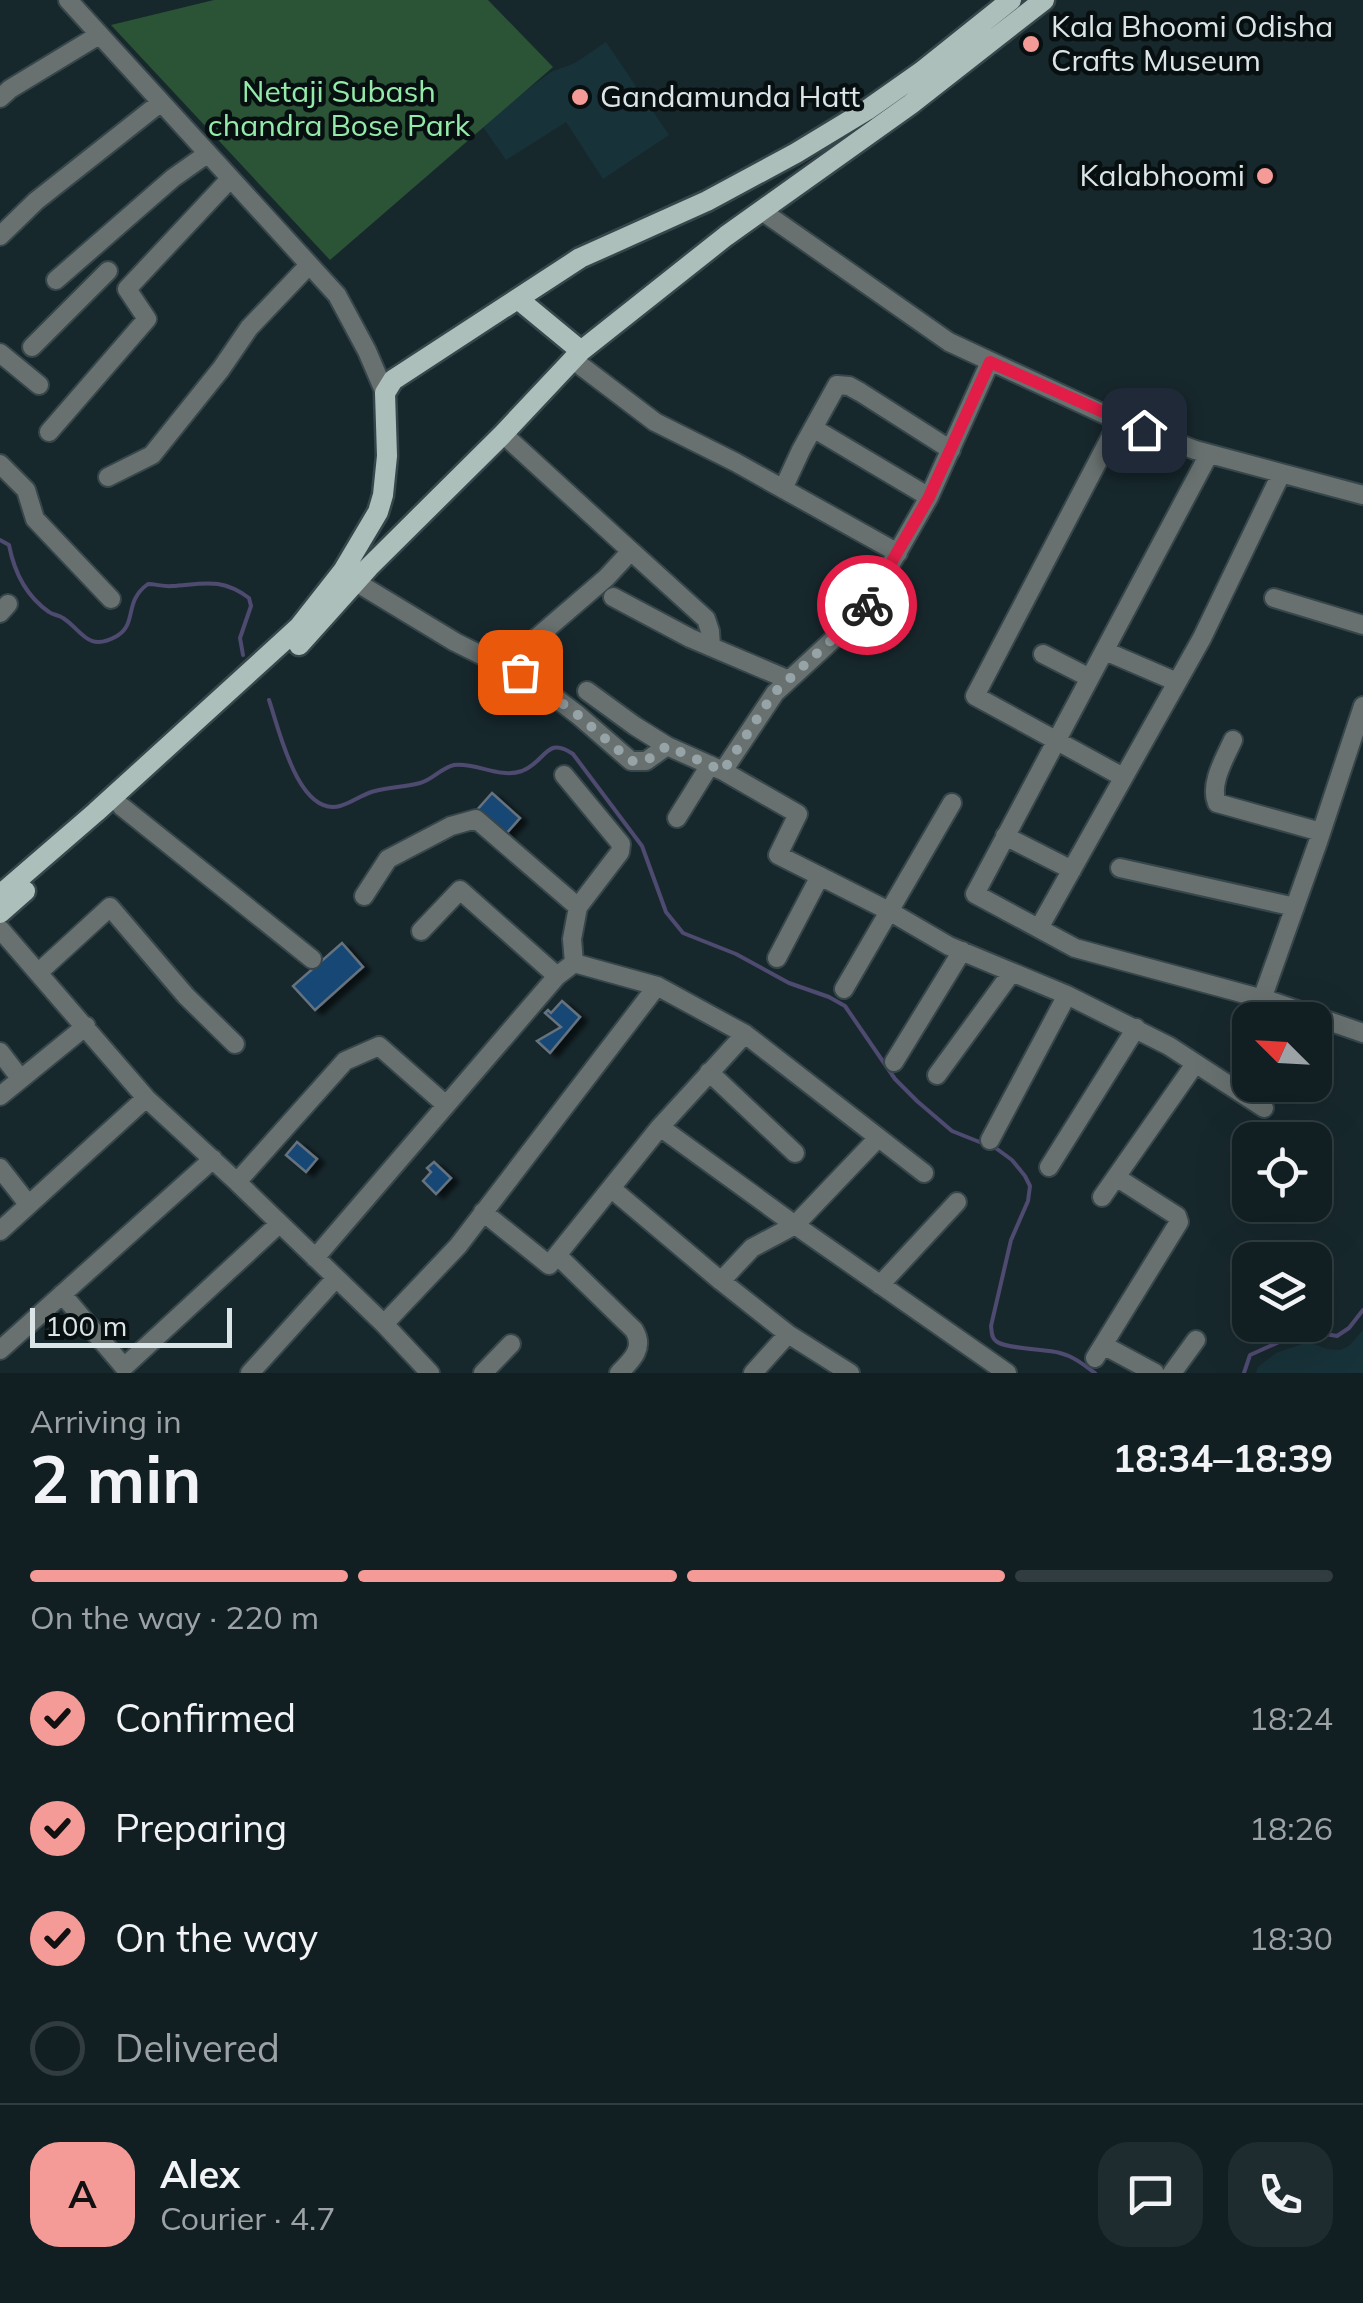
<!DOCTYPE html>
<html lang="en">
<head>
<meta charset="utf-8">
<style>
	:root { --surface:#111e22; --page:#1e2b2f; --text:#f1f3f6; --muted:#9ca2a5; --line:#303c40; --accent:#f59b97 }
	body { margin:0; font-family:Mulish,sans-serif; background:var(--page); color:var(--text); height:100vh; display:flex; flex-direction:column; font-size:38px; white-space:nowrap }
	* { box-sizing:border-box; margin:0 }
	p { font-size:32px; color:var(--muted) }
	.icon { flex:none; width:55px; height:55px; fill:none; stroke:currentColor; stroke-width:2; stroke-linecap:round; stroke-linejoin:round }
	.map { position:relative; height:1373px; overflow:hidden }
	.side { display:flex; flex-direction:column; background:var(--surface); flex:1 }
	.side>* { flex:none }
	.needle { width:65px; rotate:294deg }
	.buttons { position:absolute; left:1232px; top:1002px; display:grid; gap:20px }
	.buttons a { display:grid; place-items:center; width:100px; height:100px; border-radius:20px; background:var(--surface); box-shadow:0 10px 40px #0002,0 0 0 2px var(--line); font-size:50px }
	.scale { position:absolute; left:30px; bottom:25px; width:202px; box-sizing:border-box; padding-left:10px; border:5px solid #dbe5e8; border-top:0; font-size:28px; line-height:35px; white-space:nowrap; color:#dbe5e8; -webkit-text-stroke:8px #080f11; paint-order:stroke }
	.pin { position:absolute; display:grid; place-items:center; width:85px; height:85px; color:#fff; margin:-42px; border-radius:20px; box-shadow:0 5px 15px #0006 }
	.courier { position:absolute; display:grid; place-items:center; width:100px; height:100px; margin:-50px; border:8px solid #e11d48; border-radius:50%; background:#fff; color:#222; box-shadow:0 2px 12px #0007 }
	.headline em { font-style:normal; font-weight:700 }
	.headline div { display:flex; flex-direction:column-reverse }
	.headline { display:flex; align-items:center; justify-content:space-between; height:170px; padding:0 30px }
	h1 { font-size:65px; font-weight:700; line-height:75px }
	.bar { display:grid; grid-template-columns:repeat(4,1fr); gap:15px 10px; align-content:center; height:120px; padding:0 30px }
	.bar i { height:12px; border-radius:8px; background:var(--line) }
	.bar .on { background:var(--accent) }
	.bar p { grid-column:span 4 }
	.line { display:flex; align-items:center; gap:25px; padding:0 30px; border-top:2px solid var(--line) }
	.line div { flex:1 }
	.round { display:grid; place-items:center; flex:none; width:105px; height:105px; border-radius:30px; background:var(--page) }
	ol { padding:0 30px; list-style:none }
	li { display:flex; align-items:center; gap:30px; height:110px }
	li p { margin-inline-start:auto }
	li .icon { padding:10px; border-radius:50%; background:var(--accent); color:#111; stroke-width:4 }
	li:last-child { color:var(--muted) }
	li i { width:55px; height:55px; border:5px solid var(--line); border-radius:50% }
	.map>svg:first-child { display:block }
	.built { fill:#183239 }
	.green { fill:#2b5436 }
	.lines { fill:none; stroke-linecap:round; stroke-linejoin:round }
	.stream { stroke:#4f4a70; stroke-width:4 }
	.building { fill:#174775; stroke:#66727e; stroke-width:2.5; filter:url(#shadow) }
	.minor-casing { stroke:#36464b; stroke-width:22 }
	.major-casing { stroke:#36464b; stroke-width:25 }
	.minor { stroke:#687170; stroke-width:18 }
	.major { stroke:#acbfbb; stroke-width:20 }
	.done { stroke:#96a3a7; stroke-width:10; stroke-dasharray:0 18 }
	.route { stroke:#e11d48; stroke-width:12 }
	.poi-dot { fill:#f59b97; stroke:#080f11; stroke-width:4 }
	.labels { text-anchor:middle; stroke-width:9; stroke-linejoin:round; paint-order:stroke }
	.poi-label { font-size:30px; fill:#dbe5e8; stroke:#080f11; text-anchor:start }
	.park-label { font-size:30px; fill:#94eaa9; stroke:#080f11 }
</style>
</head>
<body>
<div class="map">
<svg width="1363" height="1373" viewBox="0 0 1363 1373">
	<defs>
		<filter id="shadow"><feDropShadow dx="7" dy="4" stdDeviation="2.5" flood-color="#0009"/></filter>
	</defs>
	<rect width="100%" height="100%" fill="#17282d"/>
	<!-- built -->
	<path class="built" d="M606,42L669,135L603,179L566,122L506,160L481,124L551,72L575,63Z
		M1363,1330V1373H1256L1258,1367L1276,1353L1308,1342L1327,1349L1340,1350L1349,1346Z"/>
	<!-- green -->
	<path class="green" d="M214,0H488L553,67L330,260L111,25Z"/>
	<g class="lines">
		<!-- stream -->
		<path class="stream" d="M0,540L9,545C14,571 26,596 49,612C53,615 59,615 63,618C82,630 87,653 117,636C138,623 123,602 148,584C156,584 164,587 172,586C203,584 221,577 249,598L251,606L240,638L243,655
			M269,700C279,729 298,817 340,806C352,803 362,794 375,791C390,787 406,787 420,783C432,780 441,768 454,765C476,762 499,779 522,771C546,762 546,735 573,754L642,846L666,912L683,933L736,954L789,983L829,997L845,1006L895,1079L917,1101L952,1131L997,1149L1012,1160L1025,1176L1030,1186L1028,1201L1011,1240L991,1326C992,1332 991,1337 996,1341C1004,1349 1046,1349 1060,1353C1073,1356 1084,1365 1095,1373
			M1244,1373L1250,1355L1299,1333L1308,1331L1337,1336L1349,1328L1363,1310"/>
	</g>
	<!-- building -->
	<path class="building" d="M492,793L520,818L505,835L477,810Z
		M342,943L363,967L315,1010L293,986Z
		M562,1001L580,1017L550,1053L537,1041L561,1027L545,1013L548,1010L551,1013Z
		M297,1142L317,1159L306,1172L286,1155Z
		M434,1162L451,1178L436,1194L423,1181L431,1172L427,1168Z"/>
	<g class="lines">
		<defs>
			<path id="minor" d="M68,0L337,295L367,351L385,393
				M0,98L10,89L99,35
				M762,211L949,342L1119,421L1195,450L1363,495
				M0,236L36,201L160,103
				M56,280L173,178L207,154
				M32,347L108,271
				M0,353L39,385
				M572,359L655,422L735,462L898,553
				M1119,421L975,696L1123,777
				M813,428L929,497
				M49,432L147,319L127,289L230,179
				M503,434L631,551L606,578L527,646
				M1209,454L975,894L1075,948L1271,1001L1363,1033
				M0,464L26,490L35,519L111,599
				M108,477L152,455L221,369L249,328L309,265
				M783,489L801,450L837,385L849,386L860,392L951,450
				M631,551L706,619L710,631L711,647
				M356,582L455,642L481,655
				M613,597L690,638L789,680
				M1274,598L1363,625
				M0,613L8,604
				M1105,651L1177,682
				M1043,654L1090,678
				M520,671L578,715L631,761H646L667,746
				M587,691L635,726L667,746L723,771
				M1233,740C1225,758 1209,784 1217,803L1321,832
				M564,775L621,844L620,852L578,907L572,939L574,963
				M121,806L312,959
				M677,818L710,765
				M1005,836L1072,870
				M1120,868L1295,907
				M364,896L388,859L451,826L476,819L578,907
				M1039,928L1202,638L1281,474
				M0,929L146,1098L237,1182L384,1324L430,1373
				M421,931L460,890L557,976
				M777,958L820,876
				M39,972L110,907L186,996L235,1044
				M844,989L952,803
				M1067,995L1169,1046L1264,1108
				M1262,999L1318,842L1363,706
				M745,1034L660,1127L795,1225L1007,1373
				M0,1052L20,1078
				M894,1062L962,951
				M709,1072L795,1153
				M937,1075L1012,972
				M0,1096L86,1026
				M990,1140L1067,995L949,946L889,911L778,855L798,814L723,771L775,693L864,611L929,497L990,362
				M1049,1167L1136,1028
				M0,1168L28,1204
				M237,1182L345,1061L379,1046L446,1105
				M612,1189L721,1281L752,1248L795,1225L878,1138
				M1102,1197L1195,1064
				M483,1212L549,1265L660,1127
				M0,1231L146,1098
				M557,1255L634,1330C645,1348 632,1360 619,1373
				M315,1258L557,976L574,963L657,986L745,1034L924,1173
				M721,1281L788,1334
				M880,1285L957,1202
				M62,1294L124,1367L279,1224
				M384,1324L458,1246L657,986
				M1103,1345L1155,1373
				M0,1350L213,1159
				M1095,1358L1179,1222L1177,1216L1116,1177
				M250,1373L336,1278
				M483,1373L511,1344
				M753,1373L788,1334L850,1373
				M1172,1373L1196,1340"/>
			<path id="major" d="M518,299L581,351
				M299,645L369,567L503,434L581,351L726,236L911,104L1044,0
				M0,895L96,812L299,627L343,571L378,512L383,495L387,456L385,393L393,380L580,258L707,201L796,153L867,110L921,72L1011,0
				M0,913L25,891"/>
		</defs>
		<!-- minor casing -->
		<use href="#minor" class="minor-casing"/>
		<!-- major casing -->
		<use href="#major" class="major-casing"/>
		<!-- minor -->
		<use href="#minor" class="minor"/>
		<!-- major -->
		<use href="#major" class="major"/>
	</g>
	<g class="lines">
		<!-- done -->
		<path class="done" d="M520,672L578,715L631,761H646L667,746L723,771L774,693L864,610L867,605"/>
		<!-- route -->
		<path class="route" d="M867,605L929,497L990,362L1144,430"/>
	</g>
	<!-- markers -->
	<g class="poi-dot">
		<circle cx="1031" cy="44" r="10"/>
		<circle cx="580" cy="97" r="10"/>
		<circle cx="1265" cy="176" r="10"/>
	</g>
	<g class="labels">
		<!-- poi labels -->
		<g class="poi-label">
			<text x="1051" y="37">Kala Bhoomi Odisha<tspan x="1051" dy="34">Crafts Museum</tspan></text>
			<text x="600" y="107">Gandamunda Hatt</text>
			<text x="1245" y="186" text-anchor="end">Kalabhoomi</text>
		</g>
		<!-- park labels -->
		<g class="park-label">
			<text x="339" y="102">Netaji Subash<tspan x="339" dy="34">chandra Bose Park</tspan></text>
		</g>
	</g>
</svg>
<div class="buttons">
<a><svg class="needle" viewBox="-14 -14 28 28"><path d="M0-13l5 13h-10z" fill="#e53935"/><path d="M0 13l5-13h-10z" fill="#9ca2a5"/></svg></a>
<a><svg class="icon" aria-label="locate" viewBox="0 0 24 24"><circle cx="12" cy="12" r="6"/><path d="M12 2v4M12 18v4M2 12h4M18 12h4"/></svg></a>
<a><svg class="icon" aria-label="layers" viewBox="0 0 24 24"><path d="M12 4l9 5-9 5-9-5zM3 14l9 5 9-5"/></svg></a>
</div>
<div class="scale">100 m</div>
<div class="pin" style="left:520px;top:672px;background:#ea580c"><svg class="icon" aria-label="bag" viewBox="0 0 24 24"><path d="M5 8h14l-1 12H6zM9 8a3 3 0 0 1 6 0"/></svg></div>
<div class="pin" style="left:1144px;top:430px;background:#1f2937"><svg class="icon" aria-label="home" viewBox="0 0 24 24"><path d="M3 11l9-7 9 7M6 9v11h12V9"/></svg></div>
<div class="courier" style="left:867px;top:605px"><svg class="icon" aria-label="bike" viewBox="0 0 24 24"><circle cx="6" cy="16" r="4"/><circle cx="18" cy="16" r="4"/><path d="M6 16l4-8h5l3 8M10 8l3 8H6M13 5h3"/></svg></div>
</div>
<section class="side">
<div class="headline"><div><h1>2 min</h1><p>Arriving in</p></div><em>18:34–18:39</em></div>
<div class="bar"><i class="on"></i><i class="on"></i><i class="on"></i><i></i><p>On the way · 220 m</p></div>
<ol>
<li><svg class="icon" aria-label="check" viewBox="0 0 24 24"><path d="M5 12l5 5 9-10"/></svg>Confirmed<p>18:24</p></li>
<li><svg class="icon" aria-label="check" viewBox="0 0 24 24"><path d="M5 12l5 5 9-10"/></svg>Preparing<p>18:26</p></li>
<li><svg class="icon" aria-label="check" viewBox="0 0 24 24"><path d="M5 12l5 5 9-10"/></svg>On the way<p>18:30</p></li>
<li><i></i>Delivered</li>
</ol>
<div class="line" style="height:180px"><b class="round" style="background:var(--accent);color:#111">A</b><div><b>Alex</b><p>Courier · 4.7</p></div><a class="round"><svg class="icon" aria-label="chat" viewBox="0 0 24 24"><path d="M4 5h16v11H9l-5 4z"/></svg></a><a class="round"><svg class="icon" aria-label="phone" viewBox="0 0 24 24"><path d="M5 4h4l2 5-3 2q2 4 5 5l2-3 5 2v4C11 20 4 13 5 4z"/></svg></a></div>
</section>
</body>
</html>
